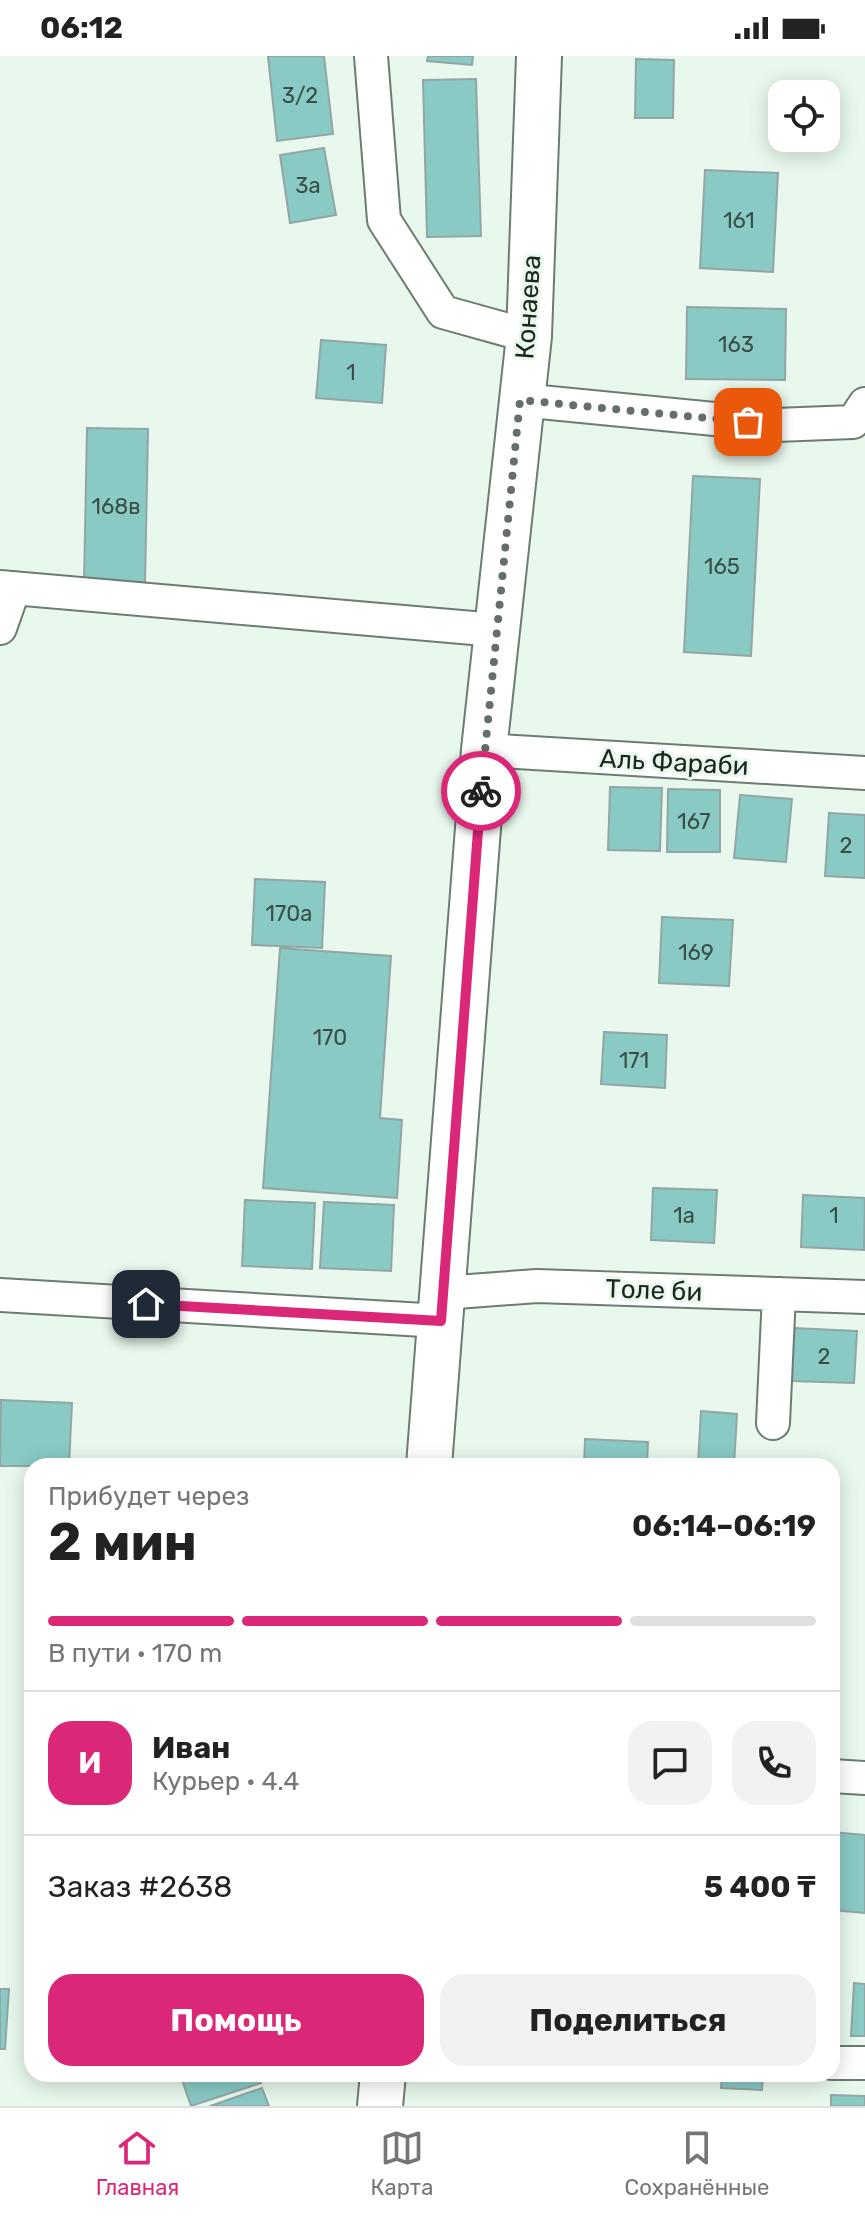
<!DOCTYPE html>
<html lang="ru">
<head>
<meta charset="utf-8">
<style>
	:root { --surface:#fff; --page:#f2f2f2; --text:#222; --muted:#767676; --line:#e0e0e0; --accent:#db2777 }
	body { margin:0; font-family:Rubik,sans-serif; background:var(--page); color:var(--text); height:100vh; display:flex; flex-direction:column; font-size:30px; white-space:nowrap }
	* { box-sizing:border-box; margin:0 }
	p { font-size:26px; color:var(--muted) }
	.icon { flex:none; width:44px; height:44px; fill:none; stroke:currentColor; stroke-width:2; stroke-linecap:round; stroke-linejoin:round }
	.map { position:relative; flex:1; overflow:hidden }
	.details { position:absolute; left:24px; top:1402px; width:816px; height:624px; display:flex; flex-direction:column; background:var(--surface); border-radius:24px; box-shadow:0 4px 20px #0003 }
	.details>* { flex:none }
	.controls { position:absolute; left:768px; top:24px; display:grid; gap:16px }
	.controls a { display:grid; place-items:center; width:72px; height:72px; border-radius:16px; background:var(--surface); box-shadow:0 4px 20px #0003; font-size:40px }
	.pin { position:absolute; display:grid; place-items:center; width:68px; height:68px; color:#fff; margin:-34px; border-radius:16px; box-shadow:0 4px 12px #0006 }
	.courier { position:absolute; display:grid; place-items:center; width:80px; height:80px; margin:-40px; border:6px solid #db2777; border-radius:50%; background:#fff; color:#222; box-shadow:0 2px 10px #0007 }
	.overview em { font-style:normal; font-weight:700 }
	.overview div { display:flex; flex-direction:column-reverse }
	.overview { display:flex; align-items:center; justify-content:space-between; height:136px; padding:0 24px }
	h1 { font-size:52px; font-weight:700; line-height:60px }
	.bar { display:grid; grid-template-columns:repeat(4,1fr); gap:12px 8px; align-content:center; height:96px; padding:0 24px }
	.bar i { height:10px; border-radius:6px; background:var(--line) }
	.bar .active { background:var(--accent) }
	.bar p { grid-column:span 4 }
	.line { display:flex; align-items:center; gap:20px; padding:0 24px; border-top:2px solid var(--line) }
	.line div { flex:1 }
	.round { display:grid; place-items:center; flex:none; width:84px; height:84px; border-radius:24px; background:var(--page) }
	.action { display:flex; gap:16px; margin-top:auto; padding:16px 24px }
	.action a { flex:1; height:92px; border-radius:24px; background:var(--accent); color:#fff; font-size:32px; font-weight:700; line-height:92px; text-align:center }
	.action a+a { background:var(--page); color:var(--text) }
	.status { display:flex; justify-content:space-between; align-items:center; height:56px; padding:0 40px; background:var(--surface); direction:ltr }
	.status svg { height:22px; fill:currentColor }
	.tab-bar { display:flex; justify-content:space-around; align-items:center; height:112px; border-top:2px solid var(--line); background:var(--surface); font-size:22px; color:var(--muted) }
	.tab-bar a { display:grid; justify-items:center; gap:4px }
	.tab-bar .active { color:var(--accent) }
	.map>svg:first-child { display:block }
	.building { fill:#89cac4; stroke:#92a6a4; stroke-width:2 }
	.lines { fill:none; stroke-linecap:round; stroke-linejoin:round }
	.minor-casing { stroke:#6d7c72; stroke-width:36 }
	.secondary-casing { stroke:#6d7c72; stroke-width:48 }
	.minor { stroke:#fff; stroke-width:32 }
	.secondary { stroke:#fff; stroke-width:44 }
	.done { stroke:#656e67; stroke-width:8; stroke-dasharray:0 14.4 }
	.route { stroke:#db2777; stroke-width:10 }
	.labels { text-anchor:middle; stroke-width:6; stroke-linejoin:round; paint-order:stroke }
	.number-label { font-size:22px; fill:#394e48 }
	.street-label { font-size:26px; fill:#1e241f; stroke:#e8f8ed }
</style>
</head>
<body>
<div class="status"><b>06:12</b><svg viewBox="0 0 49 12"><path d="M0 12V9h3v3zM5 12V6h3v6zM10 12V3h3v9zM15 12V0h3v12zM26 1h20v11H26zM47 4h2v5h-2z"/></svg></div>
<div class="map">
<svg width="865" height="2050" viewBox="0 0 865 2050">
	<rect width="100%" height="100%" fill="#e8f8ed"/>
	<!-- building -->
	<path class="building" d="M268,0H324L333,78L277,85Z
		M428,0H473L472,9L427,5Z
		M636,3L674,4L673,62H635Z
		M476,23L481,180L427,181L423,24Z
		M324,92L336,159L290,167L280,99Z
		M705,114L778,117L773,216L700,212Z
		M687,251L786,253L785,324L686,323Z
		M321,284L386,289L382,347L316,342Z
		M87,372L148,373L145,529L84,527Z
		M693,420L760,423L751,600L684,596Z
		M610,731L662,732L660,795L608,794Z
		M668,733L720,734V796H667Z
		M740,739L792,743L786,806L734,802Z
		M829,757L865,759V822L825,820Z
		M255,823L325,826L322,892L252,889Z
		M662,861L733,864L729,930L659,927Z
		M280,892L391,900L380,1062L402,1064L397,1142L263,1132Z
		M604,976L667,979L665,1032L601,1028Z
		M653,1132L717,1134L714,1187L651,1184Z
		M803,1139L865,1142L864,1194L801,1191Z
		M245,1144L315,1147L312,1213L242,1210Z
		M324,1146L394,1149L391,1215L320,1212Z
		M793,1272L857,1275L854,1327L791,1325Z
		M1,1344L72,1347L69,1410H0Z
		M701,1355L737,1358L734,1410L698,1407Z
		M585,1383L648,1386L647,1410H584Z
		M832,1776L865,1779V1857L832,1854Z
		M854,1927L865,1928V1980H851Z
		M0,1933H9L5,1993H0Z
		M180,2018H258L261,2027L191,2050Z
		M722,2018H763L762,2034L721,2032Z
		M262,2032L269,2050H210Z
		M831,2039L865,2040V2050H831Z"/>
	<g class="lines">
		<defs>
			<path id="minor" d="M371,0L384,164L443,256L529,280
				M520,344L776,369L853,366L865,348
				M0,531L496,574
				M0,572L14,532
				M484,694L865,717
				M443,1237L537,1230L865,1241
				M0,1239L441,1265
				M773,1367L779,1238
				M832,1720L865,1722
				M832,2007H865"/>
			<path id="secondary" d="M429,1410L484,694L529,280L539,0
				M380,2050L383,2018"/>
		</defs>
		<!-- minor casing -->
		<use href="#minor" class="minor-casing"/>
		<!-- secondary casing -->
		<use href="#secondary" class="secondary-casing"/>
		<!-- minor -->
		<use href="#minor" class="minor"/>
		<!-- secondary -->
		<use href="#secondary" class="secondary"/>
	</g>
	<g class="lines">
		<!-- done -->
		<path class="done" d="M481,735L520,344L748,366"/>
		<!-- route -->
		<path class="route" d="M146,1248L441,1265L481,735"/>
	</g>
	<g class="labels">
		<!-- number labels -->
		<g class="number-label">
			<text x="300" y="47">3/2</text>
			<text x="308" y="137">3а</text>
			<text x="739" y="172">161</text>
			<text x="736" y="296">163</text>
			<text x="351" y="324">1</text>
			<text x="116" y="458">168в</text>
			<text x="722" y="518">165</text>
			<text x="694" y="773">167</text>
			<text x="846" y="797">2</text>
			<text x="289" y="865">170а</text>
			<text x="696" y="904">169</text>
			<text x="330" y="989">170</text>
			<text x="634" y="1012">171</text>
			<text x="684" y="1167">1а</text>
			<text x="834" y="1167">1</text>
			<text x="824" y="1308">2</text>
		</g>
		<!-- street labels -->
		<g class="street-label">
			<text transform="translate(528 251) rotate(-86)" y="9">Конаева</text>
			<text transform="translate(674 706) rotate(3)" y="9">Аль Фараби</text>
			<text transform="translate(654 1234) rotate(2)" y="9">Толе би</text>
		</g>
	</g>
</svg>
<div class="controls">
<a><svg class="icon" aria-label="locate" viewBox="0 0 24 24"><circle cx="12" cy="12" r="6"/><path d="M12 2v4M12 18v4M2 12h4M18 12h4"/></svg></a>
</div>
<div class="pin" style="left:748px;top:366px;background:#ea580c"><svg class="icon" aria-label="bag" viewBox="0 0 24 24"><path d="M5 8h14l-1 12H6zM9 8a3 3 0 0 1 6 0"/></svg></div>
<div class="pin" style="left:146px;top:1248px;background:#1f2937"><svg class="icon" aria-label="home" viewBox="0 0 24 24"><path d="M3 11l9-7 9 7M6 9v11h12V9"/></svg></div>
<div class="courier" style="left:481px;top:735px"><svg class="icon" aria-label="bike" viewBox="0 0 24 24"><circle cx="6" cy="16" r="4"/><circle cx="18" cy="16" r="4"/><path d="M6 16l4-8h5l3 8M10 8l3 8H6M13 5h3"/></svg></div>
<section class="details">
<div class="overview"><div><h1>2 мин</h1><p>Прибудет через</p></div><em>06:14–06:19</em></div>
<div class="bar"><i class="active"></i><i class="active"></i><i class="active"></i><i></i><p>В пути · 170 m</p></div>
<div class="line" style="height:144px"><b class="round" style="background:var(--accent);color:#fff">И</b><div><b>Иван</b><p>Курьер · 4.4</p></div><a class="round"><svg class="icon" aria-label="chat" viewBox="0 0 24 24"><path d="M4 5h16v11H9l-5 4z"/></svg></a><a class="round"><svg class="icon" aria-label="phone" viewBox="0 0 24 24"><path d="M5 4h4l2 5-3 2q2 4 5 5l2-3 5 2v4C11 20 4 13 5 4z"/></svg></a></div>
<div class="line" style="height:104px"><div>Заказ #2638</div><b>5 400 ₸</b></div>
<div class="action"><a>Помощь</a><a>Поделиться</a></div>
</section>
</div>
<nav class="tab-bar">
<a class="active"><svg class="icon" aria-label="home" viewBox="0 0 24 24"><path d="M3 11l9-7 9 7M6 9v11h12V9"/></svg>Главная</a>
<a><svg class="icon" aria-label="map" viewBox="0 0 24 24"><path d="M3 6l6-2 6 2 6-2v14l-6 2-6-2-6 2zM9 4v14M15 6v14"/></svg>Карта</a>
<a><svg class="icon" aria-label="saved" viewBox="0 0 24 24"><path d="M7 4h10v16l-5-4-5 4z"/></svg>Сохранённые</a>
</nav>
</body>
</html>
